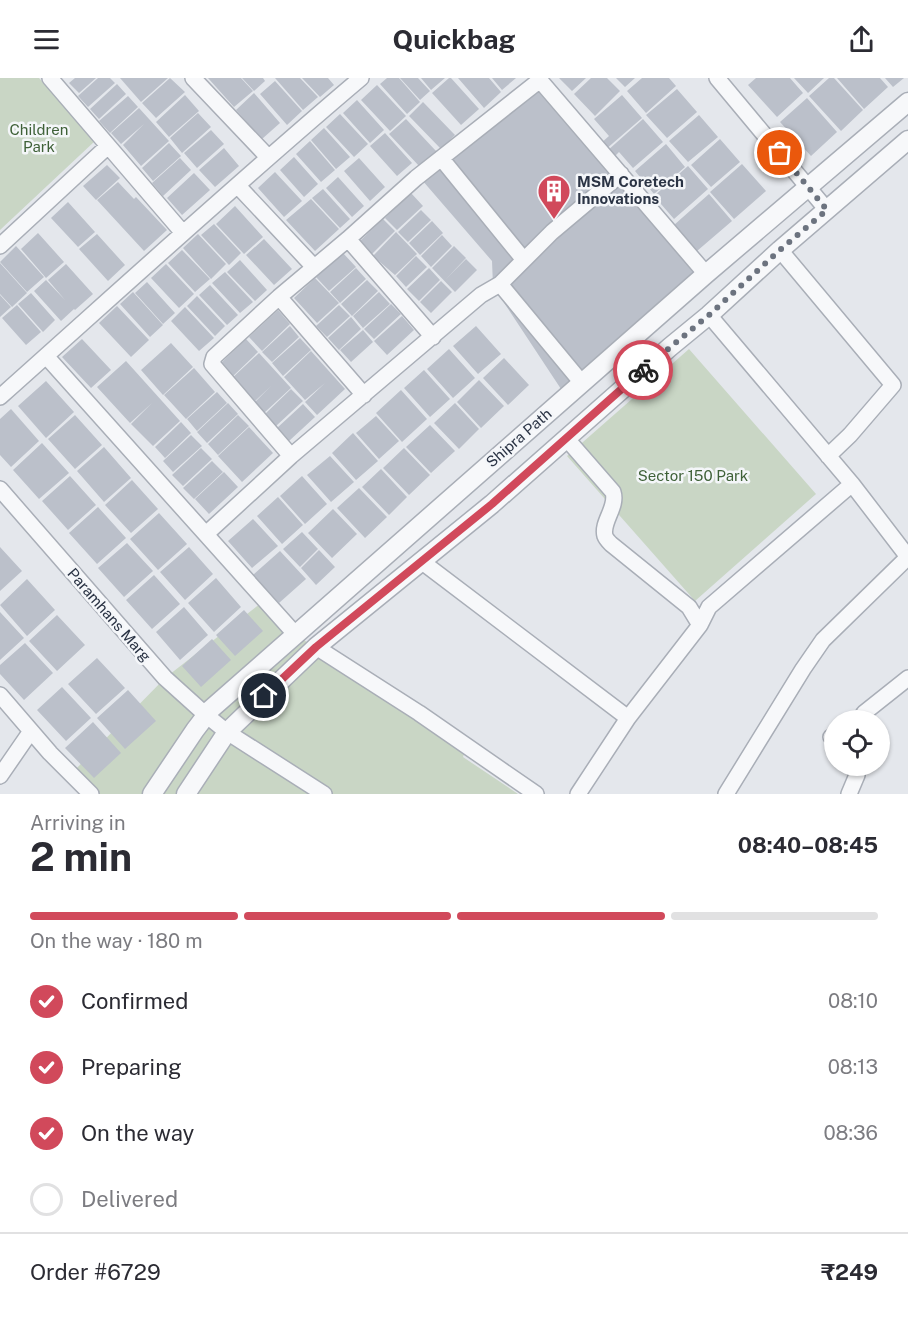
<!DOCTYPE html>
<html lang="en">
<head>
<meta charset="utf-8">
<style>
	:root { --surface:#fff; --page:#f2f2f3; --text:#2b2b33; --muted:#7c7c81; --line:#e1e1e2; --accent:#d1495b }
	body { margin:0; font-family:"Public Sans",sans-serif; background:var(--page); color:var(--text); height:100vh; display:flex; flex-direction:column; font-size:22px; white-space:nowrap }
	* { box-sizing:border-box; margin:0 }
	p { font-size:20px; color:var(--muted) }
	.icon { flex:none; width:33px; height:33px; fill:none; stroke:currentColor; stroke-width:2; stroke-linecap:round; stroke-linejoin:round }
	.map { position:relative; height:716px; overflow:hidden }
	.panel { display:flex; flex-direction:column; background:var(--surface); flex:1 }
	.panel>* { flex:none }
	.fabs { position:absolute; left:824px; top:632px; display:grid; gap:12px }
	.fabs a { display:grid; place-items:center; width:66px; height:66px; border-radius:50%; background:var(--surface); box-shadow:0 2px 4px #0004; font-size:30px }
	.pin { position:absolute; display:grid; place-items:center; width:51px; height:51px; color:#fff; margin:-26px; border:3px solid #fff; border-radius:50%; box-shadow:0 2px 6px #0007 }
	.courier { position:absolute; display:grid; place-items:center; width:60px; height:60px; margin:-30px; border:4px solid #d1495b; border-radius:50%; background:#fff; color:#222; box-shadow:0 2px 8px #0007 }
	.summary em { font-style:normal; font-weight:700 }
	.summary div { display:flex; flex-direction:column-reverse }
	.summary { display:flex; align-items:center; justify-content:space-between; height:102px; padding:0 30px }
	h1 { font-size:39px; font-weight:700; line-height:45px }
	.bar { display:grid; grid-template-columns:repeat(4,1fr); gap:9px 6px; align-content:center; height:72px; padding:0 30px }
	.bar i { height:8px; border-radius:4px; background:var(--line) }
	.bar .on { background:var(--accent) }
	.bar p { grid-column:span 4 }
	.line { display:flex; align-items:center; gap:15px; padding:0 30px; border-top:2px solid var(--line) }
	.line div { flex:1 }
	ol { padding:0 30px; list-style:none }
	li { display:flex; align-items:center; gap:18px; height:66px }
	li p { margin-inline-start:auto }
	li .icon { padding:6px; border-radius:50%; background:var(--accent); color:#fff; stroke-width:4 }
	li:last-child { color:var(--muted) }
	li i { width:33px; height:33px; border:3px solid var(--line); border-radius:50% }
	header { display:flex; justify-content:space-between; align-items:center; height:78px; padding:0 30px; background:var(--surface); font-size:27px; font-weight:700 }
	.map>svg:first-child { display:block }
	.green { fill:#c9d6c5 }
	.building { fill:#bbc0ca }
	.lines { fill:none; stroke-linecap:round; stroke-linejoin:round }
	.minor-casing { stroke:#a9aeb7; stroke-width:18 }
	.tertiary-casing { stroke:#a9aeb7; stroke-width:21 }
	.minor { stroke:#f7f8fa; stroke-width:15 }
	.tertiary { stroke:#f7f8fa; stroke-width:18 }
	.done { stroke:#6c737f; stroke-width:6; stroke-dasharray:0 10.8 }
	.route { stroke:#d1495b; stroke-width:8 }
	.labels { text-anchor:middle; stroke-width:5; stroke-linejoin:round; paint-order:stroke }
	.park-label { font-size:15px; fill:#3f6138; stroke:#f4f6f9 }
	.poi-label { font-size:15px; font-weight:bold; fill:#2b3445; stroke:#f4f6f9; text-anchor:start }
	.street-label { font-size:15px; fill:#2b3445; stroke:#f4f6f9 }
</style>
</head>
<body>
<header><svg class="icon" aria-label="menu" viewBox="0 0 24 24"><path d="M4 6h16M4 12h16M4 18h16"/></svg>Quickbag<svg class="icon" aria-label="share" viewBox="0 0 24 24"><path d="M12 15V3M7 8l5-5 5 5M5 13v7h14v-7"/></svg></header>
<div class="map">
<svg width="908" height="716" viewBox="0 0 908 716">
	<rect width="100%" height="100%" fill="#e4e7ec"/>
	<!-- green -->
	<path class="green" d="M0,0H39L95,63L0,152Z
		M689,271L816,416L695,523L567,378Z
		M265,522L296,557L467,668L463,679L518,716H87L71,696L165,600Z"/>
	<!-- building -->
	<path class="building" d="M75,0H96L79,15L69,5Z
		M98,0H110L115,5L88,29L78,18Z
		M120,0H168L141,24Z
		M170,0L185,14L156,40L142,25Z
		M208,0H241L253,13L234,29Z
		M242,0H263L265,3L254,13Z
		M275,0H300L318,19L303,32Z
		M302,0H328L334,7L320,19Z
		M387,0H399L420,24L407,36L380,6Z
		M400,0H418L430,13L420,22Z
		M421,0H445L431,12Z
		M449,0H451L479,31L461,47L432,15Z
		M458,0H489L501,14L484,30Z
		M492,0H516L502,12Z
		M559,0H586L572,13Z
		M591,0H607L620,13L595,38L574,16Z
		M616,0H635L625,9Z
		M642,0H669L676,8L646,35L627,13Z
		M756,0H790L803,15L777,39L748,7Z
		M794,0H824L808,15Z
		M829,0H834L863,32L841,53L809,18Z
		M837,0H880L888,9L864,31Z
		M885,0H904L893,9Z
		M275,3L302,33L287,47L260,16Z
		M117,6L126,16L99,41L90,31Z
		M377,7L406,38L390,53L361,22Z
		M538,9L694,193L561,311L493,208L492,183L422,102Z
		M677,11L697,34L667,60L646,37Z
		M254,15L280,45L262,61L236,32Z
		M185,17L199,33L169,59L156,44Z
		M622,17L642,40L605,72L600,66L609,58L594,41Z
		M128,18L138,29L110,55L99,43Z
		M807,20L837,54L811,78L780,44Z
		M357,22L384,52L370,65L343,35Z
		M423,24L455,57L441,71L409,38Z
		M139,30L169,63L141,88L123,67L144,46L121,66L111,55Z
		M198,35L211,49L182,75L170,60Z
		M340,36L368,66L354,79L326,49Z
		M699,37L718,59L688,84L669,63Z
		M406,41L436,73L420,89L389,56Z
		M643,41L663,64L633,90L619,74L613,80L607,73Z
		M324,50L350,79L336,91L311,62Z
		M211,52L224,66L197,90L184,75Z
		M385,55L412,85L397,98L370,68Z
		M720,61L740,84L711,109L691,87Z
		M310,63L335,92L321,104L296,76Z
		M169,65L181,78L153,103L142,90Z
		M666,66L685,89L654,116L635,93Z
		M224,70L239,88L215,109L199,92Z
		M294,79L318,106L304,119L280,92Z
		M180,80L191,92L163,118L152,105Z
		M359,80L385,109L370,123L344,93Z
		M742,86L766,113L734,141L710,114Z
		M107,87L120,100L96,122L83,108Z
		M688,88L708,111L674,141L654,118Z
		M275,94L302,123L284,139L258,110Z
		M194,95L210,112L182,137L167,120Z
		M338,99L364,128L352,139L326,110Z
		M118,104L134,121L136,119L167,152L144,173L97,122Z
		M323,111L350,141L340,150L312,120Z
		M411,115L423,128L397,152L385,140Z
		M709,116L732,143L697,173L674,147Z
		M311,121L339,151L315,173L286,142Z
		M68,124L95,154L78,169L51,140Z
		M235,128L263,159L244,176L216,146Z
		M421,132L431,142L408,164L398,154Z
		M383,141L395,153L372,176L360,163Z
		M432,143L443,155L420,177L409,165Z
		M214,146L241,175L229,187L201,157Z
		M396,154L417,176L395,197L373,178Z
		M38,155L64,184L46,200L21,171Z
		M97,156L125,187L108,203L79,171Z
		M198,156L226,186L211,201L183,170Z
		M442,157L452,168L431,189L421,178Z
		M264,161L292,191L274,207L246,177Z
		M16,168L44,199L27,214L0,184Z
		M454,168L466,180L446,201L466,181L477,192L455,214L432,190Z
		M182,172L210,201L195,214L168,185Z
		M343,175L356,189L329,213L316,199Z
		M416,178L427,189L406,209L396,198Z
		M240,182L267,212L255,223L227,194Z
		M0,185L27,215L12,229L0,216Z
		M66,186L93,216L75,232L74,231L61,243L34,213L46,202L65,222L48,202Z
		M166,186L194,216L179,230L151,200Z
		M356,190L366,201L340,225L330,214Z
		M429,190L440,202L419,223L407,211Z
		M225,194L253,224L240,235L212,205Z
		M315,200L339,225L317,245L294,220Z
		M367,202L378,213L352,238L341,226Z
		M441,203L452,214L431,235L420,224Z
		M147,204L175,235L163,246L135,215Z
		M210,207L238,237L227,247L199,217Z
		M133,214L163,247L150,259L120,226Z
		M379,214L390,226L363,250L353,238Z
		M31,215L55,242L43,254L18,226Z
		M0,217L11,229L0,239Z
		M197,218L225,248L215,258L187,228Z
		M391,226L401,236L374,261L364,251Z
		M17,227L41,254L26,267L2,240Z
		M339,227L350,238L327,259L316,248Z
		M117,228L149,262L131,279L99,245Z
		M185,229L214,260L199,273L171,243Z
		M278,232L290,246L262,273L249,259Z
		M402,238L414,252L387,277L374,263Z
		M351,239L361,251L339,272L328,260Z
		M290,248L299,259L272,284L262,274Z
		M476,248L501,276L478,296L453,268Z
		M363,252L373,264L351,284L340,272Z
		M300,260L311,272L283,298L272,285Z
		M82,261L111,292L91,310L62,279Z
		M246,261L258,274L231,300L219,287Z
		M171,265L193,289L163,317L141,292Z
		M449,271L475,300L453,320L427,291Z
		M311,273L345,311L317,337L305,324L325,305L305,322L284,299Z
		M259,275L291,310L264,335L254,325L271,308L253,325L231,301Z
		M504,280L529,307L508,327L483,300Z
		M126,283L180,343L153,368L131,346L152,325L130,345L97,309Z
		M194,290L215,314L186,341L164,317Z
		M424,292L450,321L430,339L404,310Z
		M479,302L504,328L481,350L457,324Z
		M46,303L74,334L46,360L18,328Z
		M291,311L303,323L276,348L265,336Z
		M401,312L427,341L402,364L376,335Z
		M217,314L227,325L197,353L187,341Z
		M228,325L238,336L207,365L197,354Z
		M455,325L479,351L459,371L434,345Z
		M303,326L315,339L289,363L277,350Z
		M11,331L39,363L11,389L0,377V341Z
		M75,337L102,367L75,391L48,361Z
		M238,337L249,348L218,377L208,366Z
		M376,338L399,363L379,381L356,355Z
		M181,344L191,355L165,380L155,369Z
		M430,347L455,373L431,395L406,369Z
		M249,349L273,375L242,404L218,378Z
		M353,355L378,383L356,402L332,375Z
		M191,357L202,368L173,394L163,383Z
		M42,365L69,395L39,421L13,392Z
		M104,369L131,400L104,424L77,393Z
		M201,370L212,381L183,408L172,397Z
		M404,370L430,397L409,417L383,390Z
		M330,378L354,404L331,424L307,397Z
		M212,383L223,394L194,421L183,410Z
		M381,391L407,419L389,437L362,409Z
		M224,394L238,409L209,436L195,421Z
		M70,398L96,427L68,452L42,423Z
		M302,398L327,426L305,446L280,418Z
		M132,402L158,431L131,455L105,427Z
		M359,410L387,439L365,460L337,430Z
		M278,419L303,447L282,466L257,438Z
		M98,429L126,460L97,486L69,455Z
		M333,431L357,456L332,480L308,455Z
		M159,435L187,466L158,492L130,461Z
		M253,441L278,468L252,490L228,463Z
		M302,454L318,471L300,489L283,471Z
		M127,465L153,493L124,519L98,490Z
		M0,469L22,493L0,513Z
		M189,469L213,496L185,522L160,494Z
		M319,472L335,489L316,507L301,490Z
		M280,473L306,501L279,525L253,497Z
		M154,497L180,526L152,551L126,522Z
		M216,500L241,529L214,554L188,525Z
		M27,501L55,532L27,558L0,527Z
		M184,529L208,557L180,582L156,554Z
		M244,532L263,553L235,578L216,557Z
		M0,534L24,560L0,582Z
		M57,537L85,567L57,593L29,563Z
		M212,561L231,582L201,609L182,588Z
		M25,565L53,595L24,622L0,596V587Z
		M97,580L125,610L96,636L68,606Z
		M62,609L91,640L66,663L37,632Z
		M128,612L156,643L125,671L97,640Z
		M93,644L121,675L94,700L65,670Z"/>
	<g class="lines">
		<defs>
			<path id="minor" d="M50,0L183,155
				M193,0L268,79
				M538,0L706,196
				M717,0L827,132
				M441,80L524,182
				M238,108L314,189
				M348,161L433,259
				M0,168L108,68
				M780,172L893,307L850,357L828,378
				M500,206L582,305
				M279,219L364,317
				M709,237L852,406
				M46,278L296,557
				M0,319C120,212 238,104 361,0
				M291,378L212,286L214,279L279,219L348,161L416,100L540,2
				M0,411L165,600L206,637L227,654L324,716
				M206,456L291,378L481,217L500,206L552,154L621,96
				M421,483L628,640L700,547L689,529L611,466C609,464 606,461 605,458C601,444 618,429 613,414L566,360
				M700,547L709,529L852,406L908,479
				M316,569L419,635L536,716
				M0,617L50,675L91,716
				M864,635L908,600
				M831,659L834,662
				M0,698L31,653
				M578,716L628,640
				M726,716L803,591L823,562L908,479
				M849,716L857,697L854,687"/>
			<path id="tertiary" d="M152,716L195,652L211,631L706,196L908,24
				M186,716L227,654L316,569L492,426L670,269L709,237L780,172L908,62"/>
		</defs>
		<!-- minor casing -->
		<use href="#minor" class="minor-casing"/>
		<!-- tertiary casing -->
		<use href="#tertiary" class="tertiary-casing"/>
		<!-- minor -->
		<use href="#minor" class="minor"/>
		<!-- tertiary -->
		<use href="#tertiary" class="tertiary"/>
	</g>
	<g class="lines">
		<!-- done -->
		<path class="done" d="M643,292L709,237L780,172L827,132L780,75"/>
		<!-- route -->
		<path class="route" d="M264,618L316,569L492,426L643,292"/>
	</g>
	<!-- icons -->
	<defs>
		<symbol id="building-pin" viewBox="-11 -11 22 30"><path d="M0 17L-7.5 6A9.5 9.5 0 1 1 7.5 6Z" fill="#d1495b" stroke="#f4f6f9"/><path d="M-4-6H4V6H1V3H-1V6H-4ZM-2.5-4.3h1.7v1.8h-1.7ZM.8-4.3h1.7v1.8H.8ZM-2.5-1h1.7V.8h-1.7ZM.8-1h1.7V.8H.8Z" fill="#fff"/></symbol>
	</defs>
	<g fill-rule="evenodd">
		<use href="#building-pin" x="535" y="94" width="38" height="52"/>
	</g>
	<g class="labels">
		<!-- park labels -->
		<g class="park-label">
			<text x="39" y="57">Children<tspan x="39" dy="17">Park</tspan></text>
			<text x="693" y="403">Sector 150 Park</text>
		</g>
		<!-- poi labels -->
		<g class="poi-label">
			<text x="577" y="109">MSM Coretech<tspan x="577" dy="17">Innovations</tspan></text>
		</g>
		<!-- street labels -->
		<g class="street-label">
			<text transform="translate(519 360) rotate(-41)" y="5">Shipra Path</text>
			<text transform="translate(109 537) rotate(49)" y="5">Paramhans Marg</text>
		</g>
	</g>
</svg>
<div class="fabs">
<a><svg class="icon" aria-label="locate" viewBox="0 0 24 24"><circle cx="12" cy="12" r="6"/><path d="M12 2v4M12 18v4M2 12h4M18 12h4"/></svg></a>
</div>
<div class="pin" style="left:780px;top:75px;background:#ea580c"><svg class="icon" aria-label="bag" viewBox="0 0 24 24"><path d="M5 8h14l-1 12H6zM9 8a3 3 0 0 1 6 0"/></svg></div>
<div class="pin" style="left:264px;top:618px;background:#1f2937"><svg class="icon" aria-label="home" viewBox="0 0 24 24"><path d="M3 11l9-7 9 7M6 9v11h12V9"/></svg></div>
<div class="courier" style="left:643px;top:292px"><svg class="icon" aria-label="bike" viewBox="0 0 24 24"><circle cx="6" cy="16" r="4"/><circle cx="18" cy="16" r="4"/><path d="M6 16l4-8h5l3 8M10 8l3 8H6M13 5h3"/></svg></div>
</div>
<section class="panel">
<div class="summary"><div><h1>2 min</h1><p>Arriving in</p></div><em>08:40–08:45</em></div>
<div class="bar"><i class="on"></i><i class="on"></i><i class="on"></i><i></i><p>On the way · 180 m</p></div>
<ol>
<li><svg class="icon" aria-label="check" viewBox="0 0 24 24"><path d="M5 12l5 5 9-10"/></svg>Confirmed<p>08:10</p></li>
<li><svg class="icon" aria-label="check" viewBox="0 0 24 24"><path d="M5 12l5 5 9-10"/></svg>Preparing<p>08:13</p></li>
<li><svg class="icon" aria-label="check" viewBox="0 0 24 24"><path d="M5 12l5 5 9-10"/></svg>On the way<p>08:36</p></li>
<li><i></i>Delivered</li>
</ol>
<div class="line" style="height:78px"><div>Order #6729</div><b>₹249</b></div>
</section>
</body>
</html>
